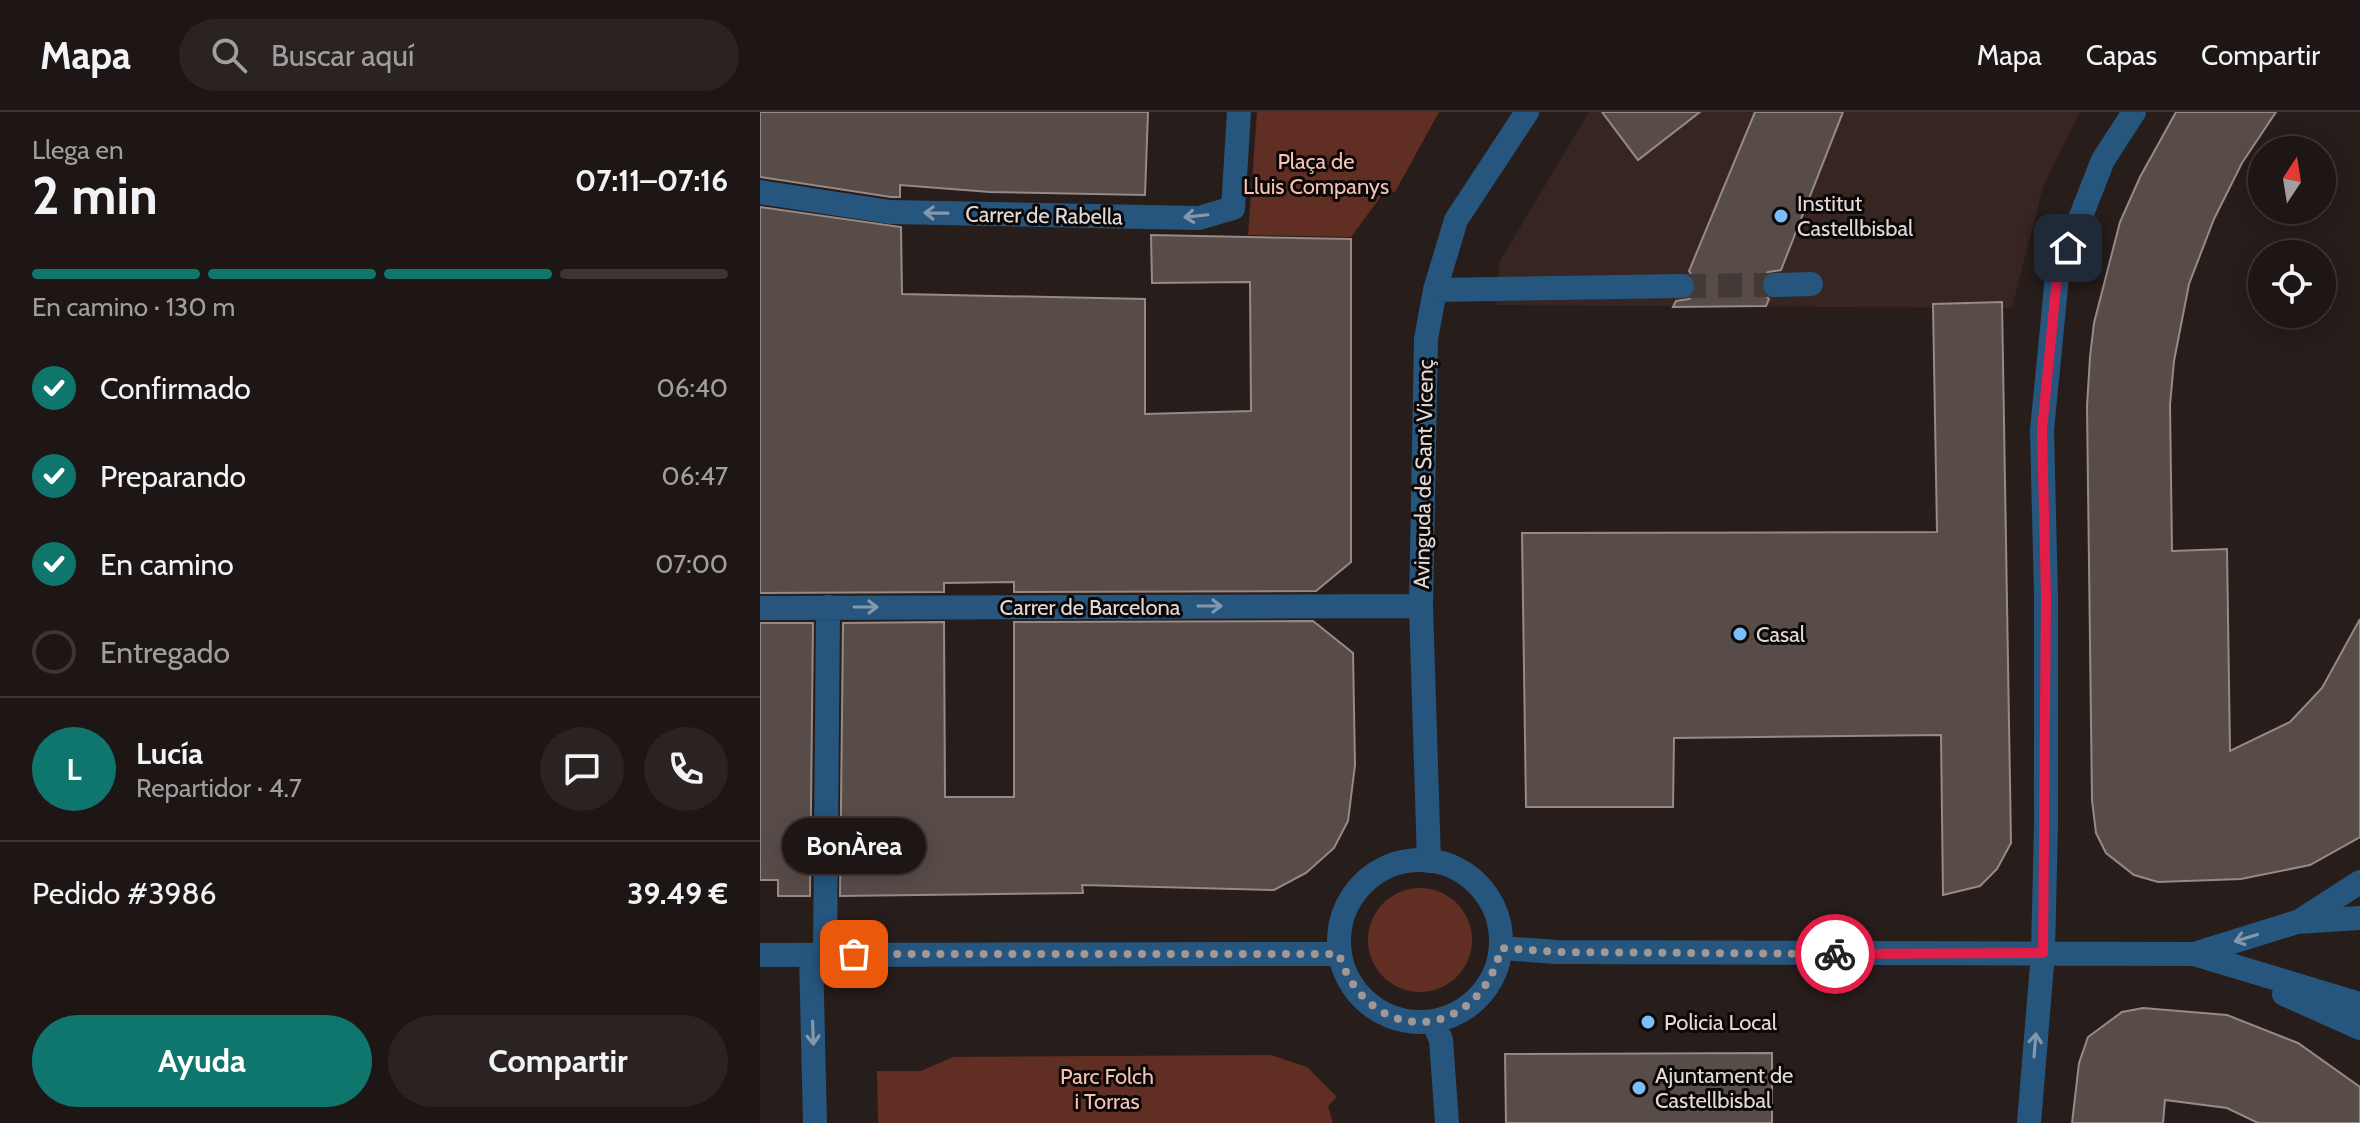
<!DOCTYPE html>
<html lang="es">
<head>
<meta charset="utf-8">
<style>
	:root { --surface:#1d1614; --page:#2a2322; --text:#f1f3f6; --muted:#a09fa0; --line:#3b3534; --accent:#0f766e }
	body { margin:0; font-family:Cabin,sans-serif; background:var(--page); color:var(--text); height:100vh; display:flex; flex-direction:column; font-size:30px; white-space:nowrap }
	* { box-sizing:border-box; margin:0 }
	p { font-size:26px; color:var(--muted) }
	.icon { flex:none; width:44px; height:44px; fill:none; stroke:currentColor; stroke-width:2; stroke-linecap:round; stroke-linejoin:round }
	.map { position:relative; flex:1; overflow:hidden }
	.drawer { display:flex; flex-direction:column; background:var(--surface); width:760px }
	.drawer>* { flex:none }
	.needle { width:52px; rotate:12deg }
	.controls { position:absolute; left:1488px; top:24px; display:grid; gap:16px }
	.controls a { display:grid; place-items:center; width:88px; height:88px; border-radius:50%; background:var(--surface); box-shadow:0 4px 20px #0003,0 0 0 2px var(--line); font-size:40px }
	.pin { position:absolute; display:grid; place-items:center; width:68px; height:68px; color:#fff; margin:-34px; border-radius:16px; box-shadow:0 4px 12px #0006 }
	.courier { position:absolute; display:grid; place-items:center; width:80px; height:80px; margin:-40px; border:6px solid #e11d48; border-radius:50%; background:#fff; color:#222; box-shadow:0 2px 10px #0007 }
	.bubble { position:absolute; height:56px; border-radius:28px; background:var(--surface); box-shadow:0 4px 20px #0003,0 0 0 2px var(--line); font-size:26px; font-weight:700; line-height:56px; text-align:center }
	.head em { font-style:normal; font-weight:700 }
	.head div { display:flex; flex-direction:column-reverse }
	.head { display:flex; align-items:center; justify-content:space-between; height:136px; padding:0 32px }
	h1 { font-size:52px; font-weight:700; line-height:60px }
	.bar { display:grid; grid-template-columns:repeat(4,1fr); gap:12px 8px; align-content:center; height:96px; padding:0 32px }
	.bar i { height:10px; border-radius:6px; background:var(--line) }
	.bar .active { background:var(--accent) }
	.bar p { grid-column:span 4 }
	.line { display:flex; align-items:center; gap:20px; padding:0 32px; border-top:2px solid var(--line) }
	.line div { flex:1 }
	.round { display:grid; place-items:center; flex:none; width:84px; height:84px; border-radius:42px; background:var(--page) }
	ol { padding:0 32px; list-style:none }
	li { display:flex; align-items:center; gap:24px; height:88px }
	li p { margin-inline-start:auto }
	li .icon { padding:8px; border-radius:50%; background:var(--accent); color:#fff; stroke-width:4 }
	li:last-child { color:var(--muted) }
	li i { width:44px; height:44px; border:4px solid var(--line); border-radius:50% }
	.button { display:flex; gap:16px; margin-top:auto; padding:16px 32px }
	.button a { flex:1; height:92px; border-radius:48px; background:var(--accent); color:#fff; font-size:32px; font-weight:700; line-height:92px; text-align:center }
	.button a+a { background:var(--page); color:var(--text) }
	header { display:flex; align-items:center; gap:48px; box-sizing:border-box; height:112px; padding:0 40px; background:var(--surface); border-bottom:2px solid var(--line) }
	header strong { font-size:38px }
	nav { display:flex; gap:44px; margin-inline-start:auto; font-size:28px }
	.search { width:560px; height:72px; background:var(--page); display:flex; align-items:center; gap:20px; box-sizing:border-box; padding:0 28px; border-radius:44px; color:var(--muted); font-size:30px }
	main { display:flex; flex:1; min-height:0 }
	.map>svg:first-child { display:block }
	.built { fill:#362521 }
	.green { fill:#612e23 }
	.building { fill:#584c49; stroke:#978a86; stroke-width:2 }
	.lines { fill:none; stroke-linecap:round; stroke-linejoin:round }
	.minor-tunnel { stroke:#433936; stroke-width:24; stroke-dasharray:24 12; stroke-linecap:butt }
	.minor { stroke:#26557e; stroke-width:24 }
	.oneway { stroke:#8498ab }
	.done { stroke:#a09896; stroke-width:8; stroke-dasharray:0 14.4 }
	.route { stroke:#e11d48; stroke-width:10 }
	.poi-dot { fill:#7cbef9; stroke:#0c0807; stroke-width:3 }
	.labels { text-anchor:middle; stroke-width:6; stroke-linejoin:round; paint-order:stroke }
	.park-label { font-size:22px; fill:#f6c2b5; stroke:#0c0807 }
	.poi-label { font-size:22px; fill:#e1dad8; stroke:#0c0807; text-anchor:start }
	.street-label { font-size:22px; fill:#e1dad8; stroke:#0c0807 }
</style>
</head>
<body>
<header>
<strong>Mapa</strong>
<div class="search"><svg class="icon" aria-label="search" viewBox="0 0 24 24"><circle cx="10" cy="10" r="6"/><path d="M15 15l6 6"/></svg>Buscar aquí</div>
<nav><a>Mapa</a><a>Capas</a><a>Compartir</a></nav>
</header>
<main>
<section class="drawer">
<div class="head"><div><h1>2 min</h1><p>Llega en</p></div><em>07:11–07:16</em></div>
<div class="bar"><i class="active"></i><i class="active"></i><i class="active"></i><i></i><p>En camino · 130 m</p></div>
<ol>
<li><svg class="icon" aria-label="check" viewBox="0 0 24 24"><path d="M5 12l5 5 9-10"/></svg>Confirmado<p>06:40</p></li>
<li><svg class="icon" aria-label="check" viewBox="0 0 24 24"><path d="M5 12l5 5 9-10"/></svg>Preparando<p>06:47</p></li>
<li><svg class="icon" aria-label="check" viewBox="0 0 24 24"><path d="M5 12l5 5 9-10"/></svg>En camino<p>07:00</p></li>
<li><i></i>Entregado</li>
</ol>
<div class="line" style="height:144px"><b class="round" style="background:var(--accent);color:#fff">L</b><div><b>Lucía</b><p>Repartidor · 4.7</p></div><a class="round"><svg class="icon" aria-label="chat" viewBox="0 0 24 24"><path d="M4 5h16v11H9l-5 4z"/></svg></a><a class="round"><svg class="icon" aria-label="phone" viewBox="0 0 24 24"><path d="M5 4h4l2 5-3 2q2 4 5 5l2-3 5 2v4C11 20 4 13 5 4z"/></svg></a></div>
<div class="line" style="height:104px"><div>Pedido #3986</div><b>39.49 €</b></div>
<div class="button"><a>Ayuda</a><a>Compartir</a></div>
</section>
<div class="map">
<svg width="1600" height="1011" viewBox="0 0 1600 1011">
	<rect width="100%" height="100%" fill="#271d1a"/>
	<!-- built -->
	<path class="built" d="M829,0H1320L1283,75L1252,196L735,193L740,149Z"/>
	<!-- green -->
	<path class="green" d="M497,0H679L635,80L625,79L591,125L488,123Z
		M608 828a52 52 0 1 1 104 0a52 52 0 1 1-104 0Z
		M511,943L547,955L577,985L568,994L573,1011H118L117,959H161L193,945Z"/>
	<!-- building -->
	<path class="building" d="M0,0H388L385,83L230,80L140,73V85H131L0,65Z
		M842,0H940L878,48Z
		M995,0H1083L1021,158L1008,160L1002,167V180L1009,187L1006,194L913,195L916,189L929,187L935,181V167L929,159Z
		M1416,0H1516L1482,51L1454,107L1429,172L1414,249L1410,293L1412,439L1467,437L1470,639L1530,610L1562,576L1600,507V725L1550,753L1481,767L1398,770L1374,763L1346,741L1336,721L1332,688L1327,294L1330,245L1334,211L1360,110L1380,65Z
		M0,95L141,115L142,182L385,187V302L491,299L490,170L392,171L391,123L591,127V450L556,479L254,480V470L184,471V480L0,481Z
		M1242,190L1251,731L1237,757L1220,774L1183,783L1181,623L914,626L913,695H766L762,421L1177,420L1173,192Z
		M553,509L593,541L595,653L588,709L574,736L546,761L514,778L322,773L323,781L80,784L83,511L184,510L185,685H254V510Z
		M0,511H53L50,784H18V768H0Z
		M1383,896L1467,903L1538,931L1600,975V1011H1498L1467,996L1405,988L1403,1011H1312L1319,951L1328,925L1362,900Z
		M1012,941V1011H746L745,942Z"/>
	<g class="lines">
		<!-- minor-tunnel -->
		<path class="minor-tunnel" d="M922,174L1015,173"/>
		<!-- minor -->
		<path class="minor" d="M0,80L130,100L439,106L473,96L479,0
			M1015,173L1051,172
			M675,178L922,174
			M0,496L661,494
			M579 829a81 81 0 1 1 162 0a81 81 0 1 1-162 0Z
			M669,749L661,494L666,227L675,178L696,108L767,0
			M1541,808L1600,770
			M741,836L797,840L1434,842L1600,892
			M65,842L68,495
			M1434,842L1537,810L1600,806
			M0,843L579,842
			M51,843L55,1011
			M1524,882L1600,916
			M673,909L681,928L687,1011
			M1269,1011L1283,841L1286,712V485L1282,318L1297,165L1343,48L1374,0"/>
	</g>
	<!-- one-way arrows -->
	<defs><path id="oneway-shaft" d="M-6 0H5M1.5-3L5.5 0L1.5 3" fill="none" stroke-width="1.6" stroke-linecap="round" stroke-linejoin="round" transform="scale(2)"/></defs>
	<g class="oneway">
		<use href="#oneway-shaft" transform="translate(176 101) rotate(-179)"/>
		<use href="#oneway-shaft" transform="translate(436 104) rotate(174)"/>
		<use href="#oneway-shaft" transform="translate(450 494)"/>
		<use href="#oneway-shaft" transform="translate(106 495)"/>
		<use href="#oneway-shaft" transform="translate(1486 826) rotate(163)"/>
		<use href="#oneway-shaft" transform="translate(53 921) rotate(88)"/>
		<use href="#oneway-shaft" transform="translate(1275 933) rotate(-85)"/>
	</g>
	<g class="lines">
		<!-- done -->
		<path class="done" d="M94,842H579C608,936 719,931 741,836L797,840L1075,842"/>
		<!-- route -->
		<path class="route" d="M1075,842L1283,841L1286,485L1282,318L1297,165L1308,136"/>
	</g>
	<!-- markers -->
	<g class="poi-dot">
		<circle cx="1021" cy="104" r="8"/>
		<circle cx="980" cy="522" r="8"/>
		<circle cx="888" cy="910" r="8"/>
		<circle cx="879" cy="976" r="8"/>
	</g>
	<g class="labels">
		<!-- park labels -->
		<g class="park-label">
			<text x="556" y="57">Plaça de<tspan x="556" dy="25">Lluis Companys</tspan></text>
			<text x="347" y="972">Parc Folch<tspan x="347" dy="25">i Torras</tspan></text>
		</g>
		<!-- poi labels -->
		<g class="poi-label">
			<text x="1037" y="99">Institut<tspan x="1037" dy="25">Castellbisbal</tspan></text>
			<text x="996" y="530">Casal</text>
			<text x="904" y="918">Policia Local</text>
			<text x="895" y="971">Ajuntament de<tspan x="895" dy="25">Castellbisbal</tspan></text>
		</g>
		<!-- street labels -->
		<g class="street-label">
			<text transform="translate(284 103) rotate(1)" y="8">Carrer de Rabella</text>
			<text transform="translate(663 362) rotate(-89)" y="8">Avinguda de Sant Vicenç</text>
			<text x="330" y="503">Carrer de Barcelona</text>
		</g>
	</g>
</svg>
<div class="controls">
<a><svg class="needle" viewBox="-14 -14 28 28"><path d="M0-13l5 13h-10z" fill="#e53935"/><path d="M0 13l5-13h-10z" fill="#a09fa0"/></svg></a>
<a><svg class="icon" aria-label="locate" viewBox="0 0 24 24"><circle cx="12" cy="12" r="6"/><path d="M12 2v4M12 18v4M2 12h4M18 12h4"/></svg></a>
</div>
<div class="pin" style="left:94px;top:842px;background:#ea580c"><svg class="icon" aria-label="bag" viewBox="0 0 24 24"><path d="M5 8h14l-1 12H6zM9 8a3 3 0 0 1 6 0"/></svg></div>
<div class="pin" style="left:1308px;top:136px;background:#1f2937"><svg class="icon" aria-label="home" viewBox="0 0 24 24"><path d="M3 11l9-7 9 7M6 9v11h12V9"/></svg></div>
<div class="courier" style="left:1075px;top:842px"><svg class="icon" aria-label="bike" viewBox="0 0 24 24"><circle cx="6" cy="16" r="4"/><circle cx="18" cy="16" r="4"/><path d="M6 16l4-8h5l3 8M10 8l3 8H6M13 5h3"/></svg></div>
<div class="bubble" style="left:22px;top:706px;width:144px">BonÀrea</div>
</div>
</main>
</body>
</html>
